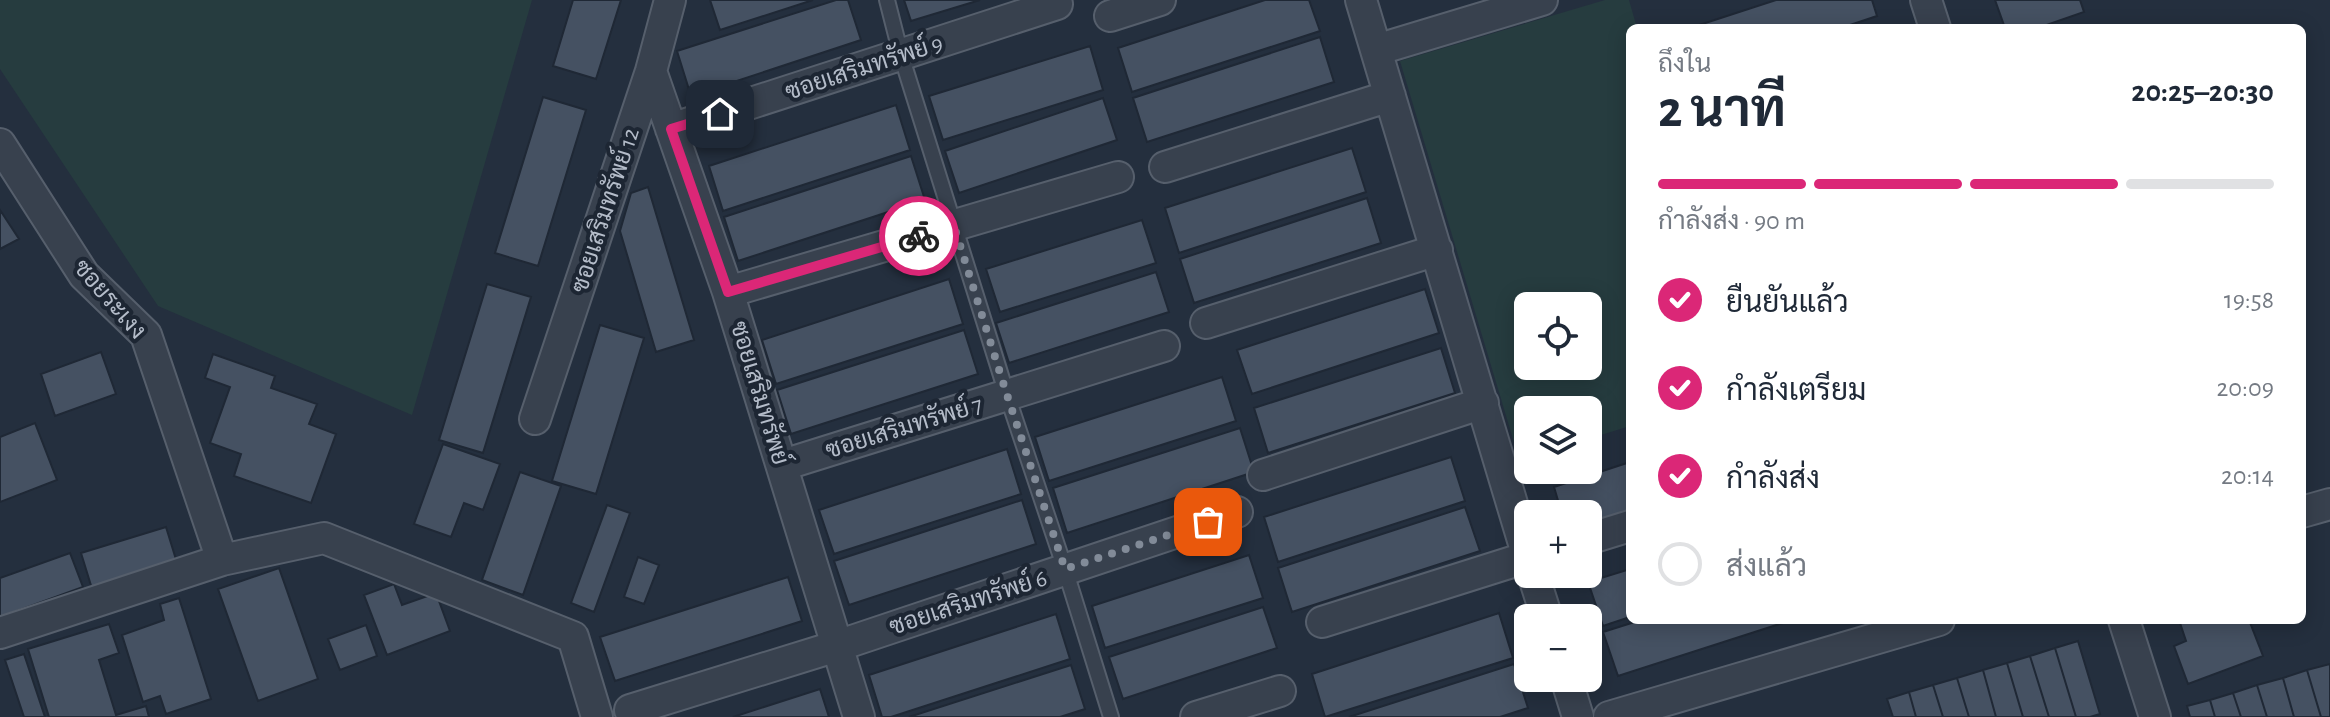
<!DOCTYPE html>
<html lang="th">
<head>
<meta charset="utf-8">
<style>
	:root { --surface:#fff; --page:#f2f2f3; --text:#1f2937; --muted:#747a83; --line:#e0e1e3; --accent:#db2777 }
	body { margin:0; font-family:"Alegreya Sans",Sarabun,sans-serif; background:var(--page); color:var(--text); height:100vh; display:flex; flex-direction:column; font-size:30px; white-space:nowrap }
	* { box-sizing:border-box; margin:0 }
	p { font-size:26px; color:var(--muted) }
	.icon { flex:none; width:44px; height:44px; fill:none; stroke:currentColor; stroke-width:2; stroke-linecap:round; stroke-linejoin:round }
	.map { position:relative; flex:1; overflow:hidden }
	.drawer { position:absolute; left:1626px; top:24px; width:680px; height:600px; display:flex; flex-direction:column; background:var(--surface); border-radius:12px; box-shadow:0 4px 20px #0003 }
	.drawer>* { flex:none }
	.tools { position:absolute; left:1514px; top:292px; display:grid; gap:16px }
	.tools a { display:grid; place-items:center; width:88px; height:88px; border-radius:12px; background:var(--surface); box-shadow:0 4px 20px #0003; font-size:40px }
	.pin { position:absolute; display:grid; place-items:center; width:68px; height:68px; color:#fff; margin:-34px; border-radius:16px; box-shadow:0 4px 12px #0006 }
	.courier { position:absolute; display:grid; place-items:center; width:80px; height:80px; margin:-40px; border:6px solid #db2777; border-radius:50%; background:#fff; color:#222; box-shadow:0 2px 10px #0007 }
	.headline em { font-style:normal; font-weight:700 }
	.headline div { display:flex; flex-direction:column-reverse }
	.headline { display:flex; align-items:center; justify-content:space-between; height:136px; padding:0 32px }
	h1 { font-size:52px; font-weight:700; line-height:60px }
	.bar { display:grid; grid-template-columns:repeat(4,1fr); gap:12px 8px; align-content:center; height:96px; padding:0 32px }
	.bar i { height:10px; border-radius:6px; background:var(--line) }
	.bar .on { background:var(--accent) }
	.bar p { grid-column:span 4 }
	ol { padding:0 32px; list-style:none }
	li { display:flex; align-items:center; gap:24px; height:88px }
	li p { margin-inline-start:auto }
	li .icon { padding:8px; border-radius:50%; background:var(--accent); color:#fff; stroke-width:4 }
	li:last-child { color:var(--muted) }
	li i { width:44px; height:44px; border:4px solid var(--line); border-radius:50% }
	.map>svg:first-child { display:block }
	.green { fill:#263c3f; fill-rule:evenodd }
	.building { fill:#455162; stroke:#1f2835; stroke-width:2 }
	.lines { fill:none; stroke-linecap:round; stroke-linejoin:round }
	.service-casing { stroke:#565f6c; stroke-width:18 }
	.minor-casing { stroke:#565f6c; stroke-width:34 }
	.service { stroke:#38414e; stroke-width:14 }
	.minor { stroke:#38414e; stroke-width:30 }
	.done { stroke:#828b98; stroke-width:8; stroke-dasharray:0 14.4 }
	.route { stroke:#db2777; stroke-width:10 }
	.labels { text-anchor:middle; stroke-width:8; stroke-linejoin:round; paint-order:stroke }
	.street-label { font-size:24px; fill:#b4bcc9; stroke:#1d2633 }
</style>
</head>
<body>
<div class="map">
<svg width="2330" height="717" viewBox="0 0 2330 717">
	<rect width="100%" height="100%" fill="#242f3e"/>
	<!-- green -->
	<path class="green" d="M0,0H532L412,415L158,306L0,69Z
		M1605,0H1629L1637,28H1630V426L1588,439V410H1528V457L1519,459L1400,61ZM1528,306H1588V366H1528Z"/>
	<!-- building -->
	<path class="building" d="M573,0H621L596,79L553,66Z
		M710,0H813L720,30Z
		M836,0H848L861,40L691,96L677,51Z
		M904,0H980L911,21Z
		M1265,0H1309L1320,31L1132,92L1118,48Z
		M1776,0H1872L1877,16L1841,28H1690Z
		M1995,0H2080L2084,12L2038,28H2005Z
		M1320,37L1334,82L1147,142L1133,98Z
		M1090,46L1103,90L943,140L929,96Z
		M543,97L586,110L538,266L495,253Z
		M1103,98L1117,140L959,193L945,151Z
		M896,105L910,150L723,211L709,166Z
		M1352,148L1366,192L1179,253L1165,208Z
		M911,156L925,200L738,261L724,217Z
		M648,187L694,340L656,352L620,231L631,193Z
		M1367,198L1381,243L1194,303L1180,259Z
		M0,210L19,239L0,249Z
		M1142,220L1156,263L1000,312L986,269Z
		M1156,272L1169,312L1009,363L996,323Z
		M949,279L963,324L776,384L762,340Z
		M487,284L531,297L483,453L439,440Z
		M1425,289L1439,333L1252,394L1237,350Z
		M600,325L644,338L596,494L552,481Z
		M964,330L978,374L791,434L777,390Z
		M1441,348L1455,393L1268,453L1254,408Z
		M101,352L116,394L55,416L41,374Z
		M213,354L275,376L271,388L317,404L309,424L336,434L311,503L234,476L241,454L210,443L230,387L205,378Z
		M1222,377L1236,421L1049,481L1035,437Z
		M35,423L57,480L0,502V437Z
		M1240,428L1254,472L1067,533L1053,488Z
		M443,444L500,464L483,510L464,503L451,537L414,524Z
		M1007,449L1021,494L834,554L819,510Z
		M1451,457L1465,501L1278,562L1264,517Z
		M1630,462V511L1588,525V514H1562L1554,487Z
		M520,472L561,486L523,595L482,580Z
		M1022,500L1036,544L849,605L834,561Z
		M607,505L630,513L594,612L571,603Z
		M1465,507L1480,551L1292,612L1278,568Z
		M166,527L178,566L93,592L81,553Z
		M70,553L83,587L0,617V578Z
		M1249,555L1263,598L1105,648L1092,606Z
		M638,557L659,565L644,604L624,597Z
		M279,568L318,679L258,701L218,589Z
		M1630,569V617L1603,626L1588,582Z
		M788,577L802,621L615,681L600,637Z
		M394,584L402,605L436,593L450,631L387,655L364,595Z
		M179,598L211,699L166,714L160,696L143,702L122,635L164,620L160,604Z
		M1263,607L1277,648L1123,699L1109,657Z
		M1499,613L1513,658L1325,717L1312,674Z
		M1056,614L1070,659L891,717H882L869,675Z
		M1641,620H1792L1618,676L1603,632Z
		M2179,620H2249L2263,656L2188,684L2174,646L2186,641Z
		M109,624L119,653L99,660L116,715L146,706L149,717H49L28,649Z
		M366,625L377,656L340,670L328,639Z
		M2078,641L2100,714L2090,717H2076L2055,648Z
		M2055,648L2076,717H2049L2030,656Z
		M24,654L45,717H24L5,660Z
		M2030,656L2049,717H2023L2007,663Z
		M2007,663L2023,717H1996L1983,670Z
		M1514,664L1528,708L1500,717H1349Z
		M2330,664V717H2321L2307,670Z
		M1071,665L1085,709L1060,717H909Z
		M1983,670L1996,717H1969L1957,678Z
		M2307,670L2321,717H2294L2283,678Z
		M1957,678L1969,717H1943L1933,685Z
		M2283,678L2294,717H2267L2257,685Z
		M1933,685L1943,717H1916L1909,692Z
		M2257,685L2267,717H2241L2233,693Z
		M820,689L829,717H733Z
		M1909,692L1916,717H1893L1887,699Z
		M2233,693L2241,717H2215L2210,700Z
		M2210,700L2215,717H2190L2187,706Z"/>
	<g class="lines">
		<defs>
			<path id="service" d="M887,0L901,55L1007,395L1065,569L1111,717"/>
			<path id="minor" d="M1361,0L1528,557
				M1926,0L1935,28
				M1110,16L1160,0
				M1376,50L1542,0
				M651,71L728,292L859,717
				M671,129L1057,4
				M0,144L84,275L146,335L222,560
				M1165,167L1390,96
				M728,292L1118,177
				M1206,323L1437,250
				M535,419L651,71L670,0
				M783,465L1164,346
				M1263,475L1483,403
				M2302,512L2330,504
				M1588,539L1630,526
				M1533,574L1547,618
				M2124,620L2155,717
				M1322,622L1528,557
				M0,633L222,560L324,538L573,637L597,717
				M1566,678L1578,717
				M630,710L837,646L1237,512
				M1196,717L1280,691
				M1609,717L1939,620"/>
		</defs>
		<!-- service casing -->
		<use href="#service" class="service-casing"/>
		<!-- minor casing -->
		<use href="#minor" class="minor-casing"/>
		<!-- service -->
		<use href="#service" class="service"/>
		<!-- minor -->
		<use href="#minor" class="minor"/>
	</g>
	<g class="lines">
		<!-- done -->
		<path class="done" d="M919,236L954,226L1007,395L1065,569L1208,522"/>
		<!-- route -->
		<path class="route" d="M720,114L671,129L728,292L919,236"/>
	</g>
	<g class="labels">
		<!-- street labels -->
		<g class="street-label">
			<text transform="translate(864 67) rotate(-18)" y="8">ซอยเสริมทรัพย์ 9</text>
			<text transform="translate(605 210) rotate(-72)" y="8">ซอยเสริมทรัพย์ 12</text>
			<text transform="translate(110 299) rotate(49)" y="8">ซอยระเงง</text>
			<text transform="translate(760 393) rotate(73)" y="8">ซอยเสริมทรัพย์</text>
			<text transform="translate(904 427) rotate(-17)" y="8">ซอยเสริมทรัพย์ 7</text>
			<text transform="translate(968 602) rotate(-18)" y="8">ซอยเสริมทรัพย์ 6</text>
		</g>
	</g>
</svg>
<div class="tools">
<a><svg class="icon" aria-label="locate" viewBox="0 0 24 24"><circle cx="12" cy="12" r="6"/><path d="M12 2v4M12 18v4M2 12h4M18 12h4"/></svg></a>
<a><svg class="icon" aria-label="layers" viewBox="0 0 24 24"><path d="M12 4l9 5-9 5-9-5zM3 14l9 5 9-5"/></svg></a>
<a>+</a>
<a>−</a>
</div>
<div class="pin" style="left:1208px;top:522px;background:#ea580c"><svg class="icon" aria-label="bag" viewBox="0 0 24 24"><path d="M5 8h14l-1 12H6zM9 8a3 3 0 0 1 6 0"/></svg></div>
<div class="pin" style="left:720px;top:114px;background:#1f2937"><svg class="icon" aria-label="home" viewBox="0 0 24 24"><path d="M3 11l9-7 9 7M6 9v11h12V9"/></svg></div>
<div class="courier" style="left:919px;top:236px"><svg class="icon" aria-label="bike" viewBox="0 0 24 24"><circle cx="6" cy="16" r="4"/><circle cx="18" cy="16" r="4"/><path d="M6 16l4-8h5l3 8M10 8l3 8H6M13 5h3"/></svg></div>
<section class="drawer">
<div class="headline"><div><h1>2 นาที</h1><p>ถึงใน</p></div><em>20:25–20:30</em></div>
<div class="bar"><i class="on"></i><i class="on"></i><i class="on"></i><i></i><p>กำลังส่ง · 90 m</p></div>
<ol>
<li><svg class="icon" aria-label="check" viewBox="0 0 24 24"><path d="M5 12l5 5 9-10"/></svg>ยืนยันแล้ว<p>19:58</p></li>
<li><svg class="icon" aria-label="check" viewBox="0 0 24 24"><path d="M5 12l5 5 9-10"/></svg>กำลังเตรียม<p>20:09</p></li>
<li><svg class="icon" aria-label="check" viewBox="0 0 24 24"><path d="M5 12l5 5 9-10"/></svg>กำลังส่ง<p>20:14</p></li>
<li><i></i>ส่งแล้ว</li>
</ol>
</section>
</div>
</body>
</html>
